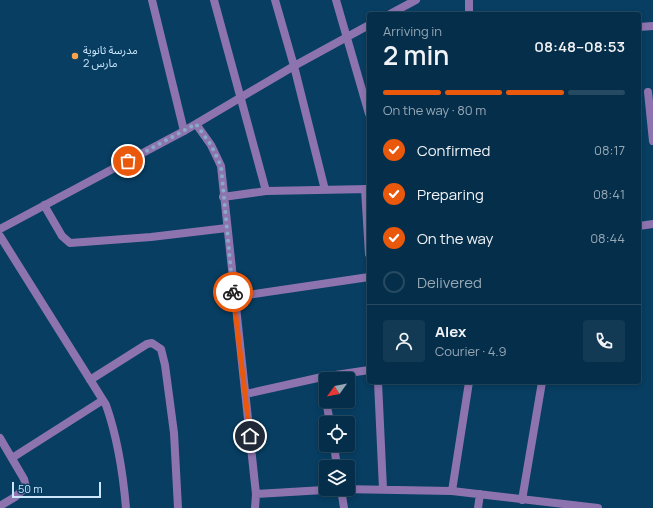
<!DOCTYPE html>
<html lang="en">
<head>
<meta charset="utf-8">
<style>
	:root { --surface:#052e4a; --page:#133a54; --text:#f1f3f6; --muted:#97a8b5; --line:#264a62; --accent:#ea580c }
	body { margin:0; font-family:Manrope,"Noto Sans Arabic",sans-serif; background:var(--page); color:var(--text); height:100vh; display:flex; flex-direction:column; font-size:15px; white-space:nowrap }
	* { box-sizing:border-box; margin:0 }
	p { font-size:13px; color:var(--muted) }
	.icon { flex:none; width:22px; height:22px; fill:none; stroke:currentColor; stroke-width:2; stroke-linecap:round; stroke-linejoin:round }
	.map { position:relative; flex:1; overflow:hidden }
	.drawer { position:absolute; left:367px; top:12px; width:274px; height:372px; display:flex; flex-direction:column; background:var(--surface); border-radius:4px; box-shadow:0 2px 6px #0003,0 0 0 1px var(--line) }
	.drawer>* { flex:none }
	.needle { width:26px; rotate:237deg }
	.tools { position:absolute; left:319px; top:372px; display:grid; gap:8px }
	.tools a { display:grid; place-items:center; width:36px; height:36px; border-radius:4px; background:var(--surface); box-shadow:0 2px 6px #0003,0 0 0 1px var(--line); font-size:20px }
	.scale { position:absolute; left:12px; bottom:10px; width:89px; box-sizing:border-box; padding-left:4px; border:2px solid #cce6fc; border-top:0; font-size:11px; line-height:14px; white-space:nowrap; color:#cce6fc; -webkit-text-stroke:3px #073e62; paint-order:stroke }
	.pin { position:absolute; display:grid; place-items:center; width:34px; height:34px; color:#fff; margin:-17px; border:2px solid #fff; border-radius:50%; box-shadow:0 1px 4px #0007 }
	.courier { position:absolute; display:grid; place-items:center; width:40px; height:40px; margin:-20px; border:3px solid #ea580c; border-radius:50%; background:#fff; color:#222; box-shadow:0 1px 5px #0007 }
	.overview em { font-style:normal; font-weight:600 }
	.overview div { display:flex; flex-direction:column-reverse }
	.overview { display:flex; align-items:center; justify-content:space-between; height:68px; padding:0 16px }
	h1 { font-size:26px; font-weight:600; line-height:30px }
	.bar { display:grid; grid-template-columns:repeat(4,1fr); gap:6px 4px; align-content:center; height:48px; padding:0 16px }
	.bar i { height:5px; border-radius:3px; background:var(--line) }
	.bar .selected { background:var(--accent) }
	.bar p { grid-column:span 4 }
	.line { display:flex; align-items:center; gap:10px; padding:0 16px; border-top:1px solid var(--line) }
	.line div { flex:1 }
	.round { display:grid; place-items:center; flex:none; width:42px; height:42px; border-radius:4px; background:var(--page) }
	ol { padding:0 16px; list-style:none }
	li { display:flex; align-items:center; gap:12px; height:44px }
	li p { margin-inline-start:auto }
	li .icon { padding:4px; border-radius:50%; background:var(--accent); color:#fff; stroke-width:4 }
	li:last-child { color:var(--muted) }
	li i { width:22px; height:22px; border:2px solid var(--line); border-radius:50% }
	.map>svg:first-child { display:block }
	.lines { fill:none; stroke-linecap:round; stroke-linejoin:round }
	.street { stroke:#8e74af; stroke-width:8 }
	.done { stroke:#87abc6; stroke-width:4; stroke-dasharray:0 7.2 }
	.route { stroke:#ea580c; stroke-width:5 }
	.poi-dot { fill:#f6a248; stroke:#073e62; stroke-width:1.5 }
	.labels { text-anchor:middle; stroke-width:4; stroke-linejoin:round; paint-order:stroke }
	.poi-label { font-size:11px; fill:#cce6fc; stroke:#073e62; text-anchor:start }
</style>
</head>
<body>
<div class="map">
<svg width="653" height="508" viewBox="0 0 653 508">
	<rect width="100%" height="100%" fill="#073e62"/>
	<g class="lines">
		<!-- street -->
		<path class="street" d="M152,0L184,131
			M214,0L266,191
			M275,0L294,66L325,190
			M336,0L369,114
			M469,0V14
			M390,14L416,0
			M639,27L653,26
			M648,92L653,141
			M196,124L211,145L221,166L256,494L255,508
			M365,189L369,254
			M223,197L266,191L369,189
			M44,205L62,236L70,243L151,237L227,228
			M639,226L653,224
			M0,229L184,131L294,66L369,25
			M0,236L106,405C118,439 123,473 126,508
			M234,297L369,277
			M322,377L330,423
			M90,380L147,344L152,343L161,349L165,365L174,433L178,508
			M378,382L383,489
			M246,394L322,377L369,370
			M0,438L24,479L26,487L15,497L0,506
			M334,445L337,467
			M12,458L103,400
			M341,489L344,508
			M452,491L469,382
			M256,494L341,489L452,491L598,508
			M522,500L542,382
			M478,508L480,494"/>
	</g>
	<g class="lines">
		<!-- done -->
		<path class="done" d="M128,161L196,124L211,145L221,166L233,292"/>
		<!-- route -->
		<path class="route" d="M233,292L250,436"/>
	</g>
	<!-- markers -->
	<circle class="poi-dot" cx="75" cy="56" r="4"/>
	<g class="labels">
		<!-- poi labels -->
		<g class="poi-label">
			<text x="83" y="54">مدرسة ثانوية<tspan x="83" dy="13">2 مارس</tspan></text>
		</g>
	</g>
</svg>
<div class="tools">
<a><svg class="needle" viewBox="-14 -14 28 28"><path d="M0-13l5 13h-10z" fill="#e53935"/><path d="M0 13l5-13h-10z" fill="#97a8b5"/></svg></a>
<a><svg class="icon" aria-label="locate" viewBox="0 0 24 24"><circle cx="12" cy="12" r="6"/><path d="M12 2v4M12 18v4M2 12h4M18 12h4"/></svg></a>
<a><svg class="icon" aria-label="layers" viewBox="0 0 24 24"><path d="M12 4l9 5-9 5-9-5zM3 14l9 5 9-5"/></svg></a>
</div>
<div class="scale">50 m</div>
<div class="pin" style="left:128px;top:161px;background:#ea580c"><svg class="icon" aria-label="bag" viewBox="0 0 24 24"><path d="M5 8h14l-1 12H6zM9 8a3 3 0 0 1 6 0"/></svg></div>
<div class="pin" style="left:250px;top:436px;background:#1f2937"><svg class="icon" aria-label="home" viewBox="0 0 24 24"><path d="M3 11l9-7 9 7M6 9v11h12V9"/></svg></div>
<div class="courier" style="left:233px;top:292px"><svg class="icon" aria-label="bike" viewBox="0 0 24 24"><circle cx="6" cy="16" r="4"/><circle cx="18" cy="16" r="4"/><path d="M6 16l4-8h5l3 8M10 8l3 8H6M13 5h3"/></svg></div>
<section class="drawer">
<div class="overview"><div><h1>2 min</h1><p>Arriving in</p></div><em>08:48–08:53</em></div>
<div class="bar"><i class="selected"></i><i class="selected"></i><i class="selected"></i><i></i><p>On the way · 80 m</p></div>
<ol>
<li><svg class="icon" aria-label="check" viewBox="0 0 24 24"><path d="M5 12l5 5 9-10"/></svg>Confirmed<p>08:17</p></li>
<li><svg class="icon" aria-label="check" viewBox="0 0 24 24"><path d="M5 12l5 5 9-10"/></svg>Preparing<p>08:41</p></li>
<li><svg class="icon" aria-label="check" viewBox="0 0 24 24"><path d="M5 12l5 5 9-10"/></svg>On the way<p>08:44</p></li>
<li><i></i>Delivered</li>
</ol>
<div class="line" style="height:72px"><a class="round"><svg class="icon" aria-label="person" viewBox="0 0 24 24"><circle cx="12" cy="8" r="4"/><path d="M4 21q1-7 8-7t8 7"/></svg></a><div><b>Alex</b><p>Courier · 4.9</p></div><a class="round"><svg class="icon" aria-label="phone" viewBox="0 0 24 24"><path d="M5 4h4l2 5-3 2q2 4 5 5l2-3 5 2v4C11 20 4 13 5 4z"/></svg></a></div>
</section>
</div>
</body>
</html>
